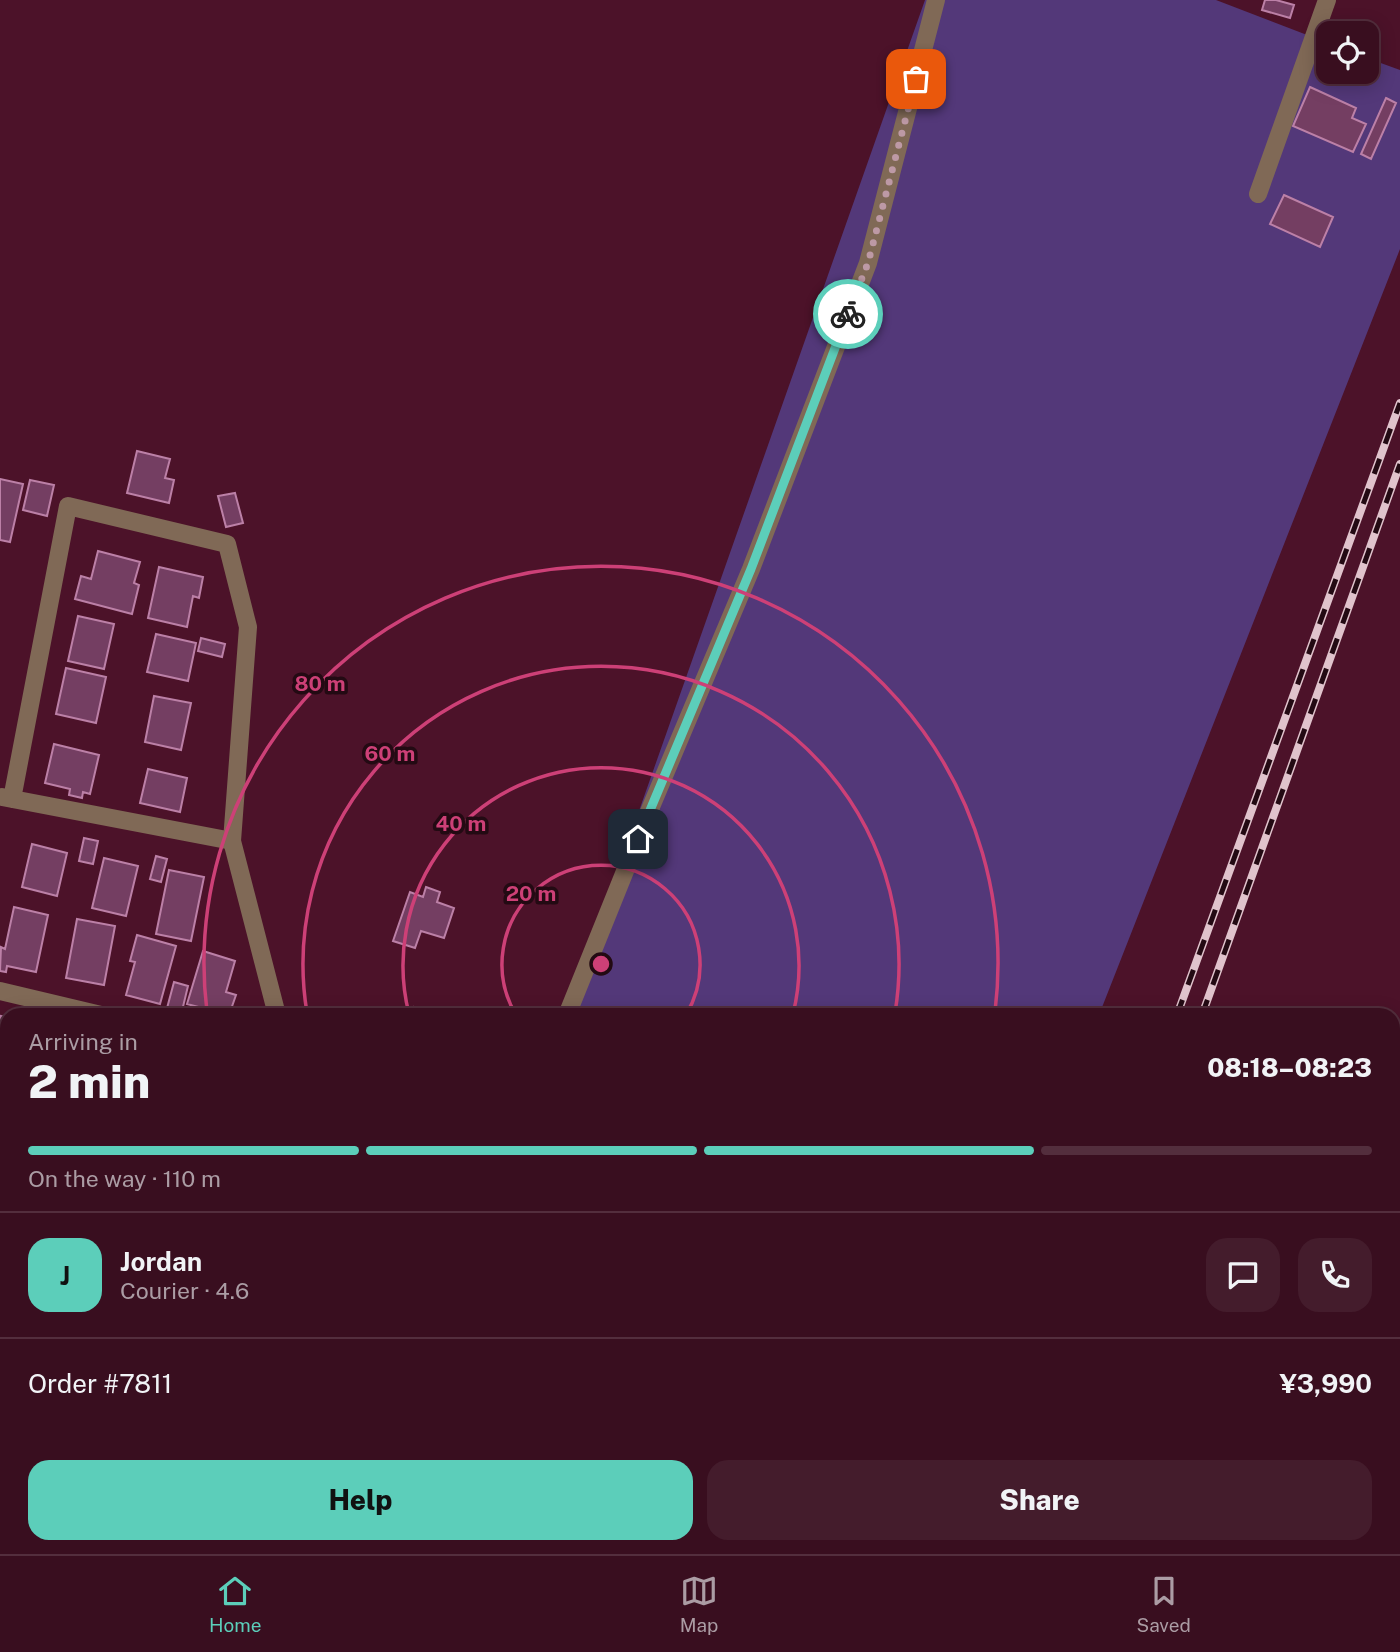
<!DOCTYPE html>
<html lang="en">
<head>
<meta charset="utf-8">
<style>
	:root { --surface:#390e1f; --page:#441c2c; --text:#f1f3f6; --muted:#ab9ca4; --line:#532e3d; --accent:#5cceba }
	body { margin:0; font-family:"Public Sans",sans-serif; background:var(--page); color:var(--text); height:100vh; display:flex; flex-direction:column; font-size:26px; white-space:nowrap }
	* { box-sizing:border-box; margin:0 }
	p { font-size:23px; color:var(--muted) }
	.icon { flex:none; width:38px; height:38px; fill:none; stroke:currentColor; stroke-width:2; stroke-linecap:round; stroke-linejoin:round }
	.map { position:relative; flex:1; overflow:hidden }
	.panel { position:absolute; left:0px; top:1008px; width:1400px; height:546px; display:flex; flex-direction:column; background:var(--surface); border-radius:21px 21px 0 0; box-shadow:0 4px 18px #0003,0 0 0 2px var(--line) }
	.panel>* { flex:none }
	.tools { position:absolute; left:1316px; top:21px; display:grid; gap:14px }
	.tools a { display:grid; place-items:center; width:63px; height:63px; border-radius:14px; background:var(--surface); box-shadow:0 4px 18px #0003,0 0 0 2px var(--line); font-size:35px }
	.pin { position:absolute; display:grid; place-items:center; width:60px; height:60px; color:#fff; margin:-30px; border-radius:14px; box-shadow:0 4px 10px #0006 }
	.courier { position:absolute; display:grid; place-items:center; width:70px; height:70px; margin:-35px; border:5px solid #5cceba; border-radius:50%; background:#fff; color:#222; box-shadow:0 2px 9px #0007 }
	.head em { font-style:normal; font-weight:800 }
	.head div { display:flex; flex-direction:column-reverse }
	.head { display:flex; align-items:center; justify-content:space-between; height:119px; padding:0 28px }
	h1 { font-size:46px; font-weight:800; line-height:52px }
	.bar { display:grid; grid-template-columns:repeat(4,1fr); gap:10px 7px; align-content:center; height:84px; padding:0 28px }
	.bar i { height:9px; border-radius:5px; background:var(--line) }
	.bar .current { background:var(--accent) }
	.bar p { grid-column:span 4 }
	.line { display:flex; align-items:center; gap:18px; padding:0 28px; border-top:2px solid var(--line) }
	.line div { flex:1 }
	.round { display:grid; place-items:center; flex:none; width:74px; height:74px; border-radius:21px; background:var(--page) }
	.button { display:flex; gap:14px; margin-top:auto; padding:14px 28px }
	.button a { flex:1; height:80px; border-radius:21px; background:var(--accent); color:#111; font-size:28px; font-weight:800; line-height:80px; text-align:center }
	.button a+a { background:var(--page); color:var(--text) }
	.dock { display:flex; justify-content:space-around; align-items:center; height:98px; border-top:2px solid var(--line); background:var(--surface); font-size:19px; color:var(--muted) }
	.dock a { display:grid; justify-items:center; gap:4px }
	.dock .current { color:var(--accent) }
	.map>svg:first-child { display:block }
	.green { fill:#533879 }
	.building { fill:#743e62; stroke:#bc80a7; stroke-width:2 }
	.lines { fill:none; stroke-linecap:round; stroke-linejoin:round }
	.service { stroke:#806956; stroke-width:18 }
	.minor { stroke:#806956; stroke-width:18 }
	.rail-casing { stroke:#e0c3cc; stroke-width:8 }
	.rail { stroke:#230a13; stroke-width:5; stroke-dasharray:16; stroke-linecap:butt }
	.done { stroke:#bd99a5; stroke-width:7; stroke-dasharray:0 12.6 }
	.route { stroke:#5cceba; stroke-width:9 }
	.ring { fill:none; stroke:#cd4077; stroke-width:3.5 }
	.centre { fill:#cd4077; stroke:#230a13; stroke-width:3.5 }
	.ring-label { font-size:21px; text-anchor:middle; font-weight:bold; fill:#cd4077; stroke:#230a13; stroke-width:7; stroke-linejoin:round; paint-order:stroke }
</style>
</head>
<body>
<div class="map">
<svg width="1400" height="1554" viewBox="0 0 1400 1554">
	<rect width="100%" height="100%" fill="#4c1229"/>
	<!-- green -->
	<path class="green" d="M925,0H1216L1328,43V72H1367V58L1400,70V249L1099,1015H567Z
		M380,1547H889L887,1554H378Z"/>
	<!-- building -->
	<path class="building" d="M1265,0H1276L1294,5L1290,18L1262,10Z
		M1310,87L1356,108L1352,118L1366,124L1353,152L1293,126Z
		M1386,98L1396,103L1371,159L1361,154Z
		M1284,195L1333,217L1320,247L1270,224Z
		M137,451L170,459L165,478L174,480L169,503L127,493Z
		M0,479L23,484L10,542L0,540Z
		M30,480L54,485L47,516L23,510Z
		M235,493L243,523L226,527L218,496Z
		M98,551L140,562L134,583L139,585L132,614L75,599L81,576L91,579Z
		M159,567L203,577L199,598L193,596L187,627L148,618Z
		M78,616L114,624L104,669L68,661Z
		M156,634L196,643L188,681L147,672Z
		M201,638L225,644L222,657L198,651Z
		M66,668L106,677L96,723L56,714Z
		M154,696L191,703L181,750L145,742Z
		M54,744L99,755L90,794L83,792L82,798L69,795L70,789L45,783Z
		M148,769L187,778L180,812L140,803Z
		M84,838L98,841L93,864L79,861Z
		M32,844L67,853L57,896L22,887Z
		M156,856L167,859L161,882L150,879Z
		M104,858L138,866L126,916L92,908Z
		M169,870L204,877L191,941L156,934Z
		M426,887L440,892L437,902L454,908L444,938L421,931L415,948L393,941L410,892L423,897Z
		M14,907L48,915L36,972L7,966L6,972L0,971L1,947L5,949Z
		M77,919L115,926L104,985L66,978Z
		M137,935L176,946L160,1004L126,995L135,962L130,961Z
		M203,951L235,961L226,992L236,995L229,1015L187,1004Z
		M174,982L188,986L181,1015L166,1012Z
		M414,1007L428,1013L427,1015H411Z
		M1,1016L7,1017V1044L0,1043Z
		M1400,1024V1072L1393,1070V1043Z
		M1393,1097L1400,1099V1192L1393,1189Z
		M7,1104V1151L0,1149V1133Z
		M1400,1422V1456L1393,1453V1441Z
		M1393,1497L1400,1500V1517L1393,1514Z
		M1393,1522L1400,1525V1550L1397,1549L1395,1554H1352L1355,1547H1393Z
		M8,1547H55L52,1554H5Z
		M249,1547H302L300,1554H257L248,1551Z
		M1097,1547H1140L1138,1554H1095Z
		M1209,1547H1232L1252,1554H1207Z"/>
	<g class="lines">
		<!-- service -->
		<path class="service" d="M1393,1487L1400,1490
			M114,1547L132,1554
			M90,1554L92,1547"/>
		<!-- minor -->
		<path class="minor" d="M1258,194L1327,0
			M2,797L232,841
			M12,799L68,506L227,544L248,627L232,841L277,1015
			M0,991L101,1015
			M567,1015L648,814L751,569L868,263L936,0
			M1393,1372L1400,1353
			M349,1554L352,1547
			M1328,1554L1330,1547"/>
		<defs>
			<path id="rail" d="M1177,1015L1400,403
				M1202,1015L1400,464
				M981,1554L984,1547
				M1002,1554L1004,1547"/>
		</defs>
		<!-- rail casing -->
		<use href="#rail" class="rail-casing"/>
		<!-- rail -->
		<use href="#rail" class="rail"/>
	</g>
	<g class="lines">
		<!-- done -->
		<path class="done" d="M848,314L868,263L916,79"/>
		<!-- route -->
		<path class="route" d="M638,839L751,569L848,314"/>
	</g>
	<!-- distance rings -->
	<g class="ring">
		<path d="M516 1015A99 99 0 1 1 686 1015"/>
		<path d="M409 1014A198 198 0 1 1 793 1014"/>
		<path d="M307 1013A298 298 0 1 1 895 1013"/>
		<path d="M207 1012A397 397 0 1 1 995 1012"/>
	</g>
	<circle cx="601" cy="964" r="10" class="centre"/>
	<g class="ring-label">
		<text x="320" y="691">80 m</text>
		<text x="390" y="761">60 m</text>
		<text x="461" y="831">40 m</text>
		<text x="531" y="901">20 m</text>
	</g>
</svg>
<div class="tools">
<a><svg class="icon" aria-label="locate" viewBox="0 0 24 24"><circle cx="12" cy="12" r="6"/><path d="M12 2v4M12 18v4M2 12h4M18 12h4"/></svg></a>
</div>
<div class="pin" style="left:916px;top:79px;background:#ea580c"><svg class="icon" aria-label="bag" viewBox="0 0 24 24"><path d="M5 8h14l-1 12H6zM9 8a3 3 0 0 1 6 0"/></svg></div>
<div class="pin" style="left:638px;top:839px;background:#1f2937"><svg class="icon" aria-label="home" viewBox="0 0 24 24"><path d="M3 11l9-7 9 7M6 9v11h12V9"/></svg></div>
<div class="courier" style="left:848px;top:314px"><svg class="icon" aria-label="bike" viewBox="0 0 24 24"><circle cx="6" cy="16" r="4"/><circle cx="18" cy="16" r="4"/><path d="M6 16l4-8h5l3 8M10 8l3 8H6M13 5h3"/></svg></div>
<section class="panel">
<div class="head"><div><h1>2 min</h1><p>Arriving in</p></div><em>08:18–08:23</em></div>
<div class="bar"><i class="current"></i><i class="current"></i><i class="current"></i><i></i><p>On the way · 110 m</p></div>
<div class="line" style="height:126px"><b class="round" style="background:var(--accent);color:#111">J</b><div><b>Jordan</b><p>Courier · 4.6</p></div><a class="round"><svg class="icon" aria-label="chat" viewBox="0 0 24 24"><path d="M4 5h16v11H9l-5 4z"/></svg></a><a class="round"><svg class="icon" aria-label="phone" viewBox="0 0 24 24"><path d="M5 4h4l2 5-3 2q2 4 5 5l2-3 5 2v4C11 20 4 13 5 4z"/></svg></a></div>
<div class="line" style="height:91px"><div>Order #7811</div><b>¥3,990</b></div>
<div class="button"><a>Help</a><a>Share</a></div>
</section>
</div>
<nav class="dock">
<a class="current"><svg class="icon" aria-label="home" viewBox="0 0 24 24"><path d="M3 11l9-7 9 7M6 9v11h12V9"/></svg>Home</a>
<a><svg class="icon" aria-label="map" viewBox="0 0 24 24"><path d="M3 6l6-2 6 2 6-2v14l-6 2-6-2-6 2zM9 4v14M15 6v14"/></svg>Map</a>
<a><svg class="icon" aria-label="saved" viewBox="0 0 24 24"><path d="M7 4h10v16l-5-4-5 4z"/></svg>Saved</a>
</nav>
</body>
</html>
